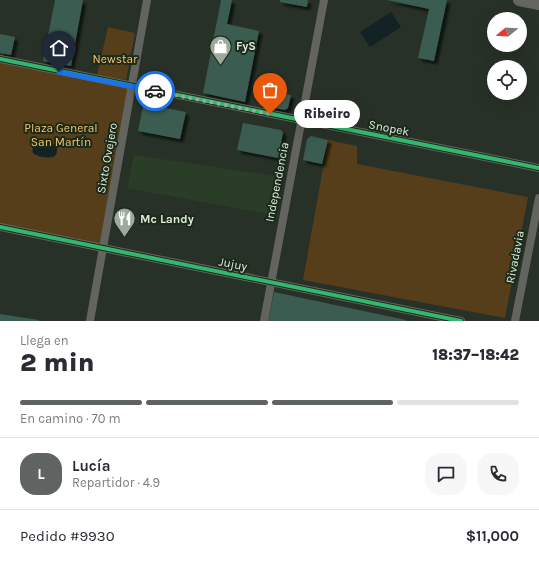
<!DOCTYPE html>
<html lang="es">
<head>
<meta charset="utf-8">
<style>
	:root { --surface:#fff; --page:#f7f7f7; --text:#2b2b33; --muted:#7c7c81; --line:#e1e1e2; --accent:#5f6463 }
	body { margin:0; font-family:Karla,sans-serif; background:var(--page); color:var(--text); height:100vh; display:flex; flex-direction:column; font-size:15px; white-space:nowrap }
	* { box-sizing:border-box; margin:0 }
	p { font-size:13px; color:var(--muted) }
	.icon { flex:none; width:22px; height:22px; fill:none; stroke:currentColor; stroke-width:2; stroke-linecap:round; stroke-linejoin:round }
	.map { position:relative; height:321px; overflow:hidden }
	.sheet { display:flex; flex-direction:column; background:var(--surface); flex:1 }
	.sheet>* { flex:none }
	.needle { width:26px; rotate:252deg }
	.controls { position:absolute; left:487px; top:12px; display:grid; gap:8px }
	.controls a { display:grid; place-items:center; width:40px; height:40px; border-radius:50%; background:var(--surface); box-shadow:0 4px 16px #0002; font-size:20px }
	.pin { position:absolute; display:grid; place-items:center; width:34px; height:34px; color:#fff; margin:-41px -17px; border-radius:50% 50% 50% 0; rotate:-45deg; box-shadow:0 0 4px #0007 }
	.pin .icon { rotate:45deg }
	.courier { position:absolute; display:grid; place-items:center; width:40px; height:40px; margin:-20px; border:3px solid #1a73e8; border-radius:50%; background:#fff; color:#222; box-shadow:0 1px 5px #0007 }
	.bubble { position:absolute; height:28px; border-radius:14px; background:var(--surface); box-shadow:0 4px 16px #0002; font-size:13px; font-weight:800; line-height:28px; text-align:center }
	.head em { font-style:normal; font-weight:800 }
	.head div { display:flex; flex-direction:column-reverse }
	.head { display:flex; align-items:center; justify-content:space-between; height:68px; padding:0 20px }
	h1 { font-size:26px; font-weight:800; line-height:30px }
	.bar { display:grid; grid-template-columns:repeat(4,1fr); gap:6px 4px; align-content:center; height:48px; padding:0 20px }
	.bar i { height:5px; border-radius:3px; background:var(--line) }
	.bar .on { background:var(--accent) }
	.bar p { grid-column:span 4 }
	.line { display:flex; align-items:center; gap:10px; padding:0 20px; border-top:1px solid var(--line) }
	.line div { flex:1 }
	.round { display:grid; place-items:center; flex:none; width:42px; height:42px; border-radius:16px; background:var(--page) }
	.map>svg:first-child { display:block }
	.built { fill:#293d27 }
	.green { fill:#553e19 }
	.water { fill:#122225 }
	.building { fill:#3a5b51; filter:url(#shadow) }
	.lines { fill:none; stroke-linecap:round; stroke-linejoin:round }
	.street { stroke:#63645f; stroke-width:8 }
	.secondary { stroke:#646660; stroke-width:12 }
	.cycleway-casing { stroke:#1b2b19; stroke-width:6 }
	.cycleway { stroke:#33b770; stroke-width:4 }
	.done { stroke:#9ea99d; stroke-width:4; stroke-dasharray:0 7.2 }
	.route { stroke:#1a73e8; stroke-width:5 }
	.labels { text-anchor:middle; stroke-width:4; stroke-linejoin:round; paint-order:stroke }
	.poi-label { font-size:12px; font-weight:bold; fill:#dee9dd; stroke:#1b2b19; text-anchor:start }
	.park-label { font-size:12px; fill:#fbc16f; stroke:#1b2b19 }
	.street-label { font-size:12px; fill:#dee9dd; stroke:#1b2b19 }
</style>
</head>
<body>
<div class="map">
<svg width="539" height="321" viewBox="0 0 539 321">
	<defs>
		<filter id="shadow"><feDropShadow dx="3.5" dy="3.5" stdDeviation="1" flood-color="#0009"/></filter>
	</defs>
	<rect width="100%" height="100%" fill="#283127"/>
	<!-- built -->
	<path class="built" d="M134,155L275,176L268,214L127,188Z"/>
	<!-- green -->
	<path class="green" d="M108,27L135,33L126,80L97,75Z
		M0,59L132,87L103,248L0,227Z
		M328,140L357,146V164L528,197L505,318L303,280Z"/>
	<!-- water -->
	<path class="water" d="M391,12L401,27L370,47L360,32Z
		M38,141L53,144L57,147V152L55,156C49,159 38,157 33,153C32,147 33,144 38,141Z"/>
	<!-- building -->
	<path class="building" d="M55,0H83L71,66L43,61Z
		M221,0H232L227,24L259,31L245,102L203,93Z
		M280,0H308L307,7L280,2Z
		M387,0H447L434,61L418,58L429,9Z
		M0,34L15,37L11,55L0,53Z
		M262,90L291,95L288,108L285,110L259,105Z
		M146,104L186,112L180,139L138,131L143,106Z
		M243,123L281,130L283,133L278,158L237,150Z
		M311,136L328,140L322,164L303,160L307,139Z
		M274,292L406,320V321H268Z
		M0,314L39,320V321H0Z"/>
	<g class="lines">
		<!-- street -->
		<path class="street" d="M0,59L539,168
			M0,227L461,321
			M90,321L147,0
			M264,321L324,0
			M515,321L539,198"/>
		<!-- secondary -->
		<path class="secondary" d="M519,0L539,4"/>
		<defs>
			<path id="cycleway" d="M0,59L539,168
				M0,227L461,321"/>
		</defs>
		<!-- cycleway casing -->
		<use href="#cycleway" class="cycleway-casing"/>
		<!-- cycleway -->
		<use href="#cycleway" class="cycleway"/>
	</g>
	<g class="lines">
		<!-- done -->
		<path class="done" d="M155,91L270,114"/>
		<!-- route -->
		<path class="route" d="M59,72L155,91"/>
	</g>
	<!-- icons -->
	<defs>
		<symbol id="shop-pin" viewBox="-11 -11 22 30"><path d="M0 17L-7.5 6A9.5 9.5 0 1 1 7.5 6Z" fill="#9ea99d" stroke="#1b2b19"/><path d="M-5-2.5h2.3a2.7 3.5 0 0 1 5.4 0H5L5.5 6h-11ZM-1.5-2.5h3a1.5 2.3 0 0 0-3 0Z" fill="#fff"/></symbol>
		<symbol id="restaurant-pin" viewBox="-11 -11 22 30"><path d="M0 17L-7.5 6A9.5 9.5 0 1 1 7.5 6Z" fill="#9ea99d" stroke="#1b2b19"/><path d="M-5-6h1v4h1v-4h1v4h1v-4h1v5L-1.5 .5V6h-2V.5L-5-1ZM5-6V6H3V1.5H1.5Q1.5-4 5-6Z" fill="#fff"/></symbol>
	</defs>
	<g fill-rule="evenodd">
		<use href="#shop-pin" x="208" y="34" width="25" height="34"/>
		<use href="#restaurant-pin" x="112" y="206" width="25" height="34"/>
	</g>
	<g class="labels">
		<!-- poi labels -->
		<g class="poi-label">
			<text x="236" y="50">FyS</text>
			<text x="140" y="223">Mc Landy</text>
		</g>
		<!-- park labels -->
		<g class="park-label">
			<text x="115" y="63">Newstar</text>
			<text x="61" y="132">Plaza General<tspan x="61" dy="14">San Martín</tspan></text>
		</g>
		<!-- street labels -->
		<g class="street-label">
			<text transform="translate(389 128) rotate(11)" y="4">Snopek</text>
			<text transform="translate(107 158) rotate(-80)" y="4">Sixto Ovejero</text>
			<text transform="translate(277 182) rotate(-79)" y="4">Independencia</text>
			<text transform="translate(515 257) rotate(-79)" y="4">Rivadavia</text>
			<text transform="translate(233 264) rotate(11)" y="4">Jujuy</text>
		</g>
	</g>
</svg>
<div class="controls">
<a><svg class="needle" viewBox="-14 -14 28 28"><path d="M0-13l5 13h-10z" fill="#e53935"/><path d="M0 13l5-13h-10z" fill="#7c7c81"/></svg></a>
<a><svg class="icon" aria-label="locate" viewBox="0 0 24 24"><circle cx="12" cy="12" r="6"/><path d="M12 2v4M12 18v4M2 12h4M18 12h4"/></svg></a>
</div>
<div class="pin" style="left:270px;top:114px;background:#ea580c"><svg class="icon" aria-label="bag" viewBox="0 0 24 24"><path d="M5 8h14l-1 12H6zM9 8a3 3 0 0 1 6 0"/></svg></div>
<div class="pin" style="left:59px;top:72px;background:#1f2937"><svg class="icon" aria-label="home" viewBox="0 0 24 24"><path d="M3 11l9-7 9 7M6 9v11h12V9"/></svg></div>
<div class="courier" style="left:155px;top:91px"><svg class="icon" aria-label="car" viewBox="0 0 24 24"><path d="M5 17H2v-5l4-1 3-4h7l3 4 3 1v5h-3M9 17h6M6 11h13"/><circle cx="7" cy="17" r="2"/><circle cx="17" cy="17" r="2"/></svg></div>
<div class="bubble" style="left:294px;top:100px;width:66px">Ribeiro</div>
</div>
<section class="sheet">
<div class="head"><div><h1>2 min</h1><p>Llega en</p></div><em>18:37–18:42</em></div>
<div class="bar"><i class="on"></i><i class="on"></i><i class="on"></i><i></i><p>En camino · 70 m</p></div>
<div class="line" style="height:72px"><b class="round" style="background:var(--accent);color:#fff">L</b><div><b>Lucía</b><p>Repartidor · 4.9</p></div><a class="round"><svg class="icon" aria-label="chat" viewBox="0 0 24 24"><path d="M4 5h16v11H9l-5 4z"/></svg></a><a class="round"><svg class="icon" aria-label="phone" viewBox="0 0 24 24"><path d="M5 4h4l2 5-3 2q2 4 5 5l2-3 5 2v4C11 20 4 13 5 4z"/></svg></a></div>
<div class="line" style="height:52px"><div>Pedido #9930</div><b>$11,000</b></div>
</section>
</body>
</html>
